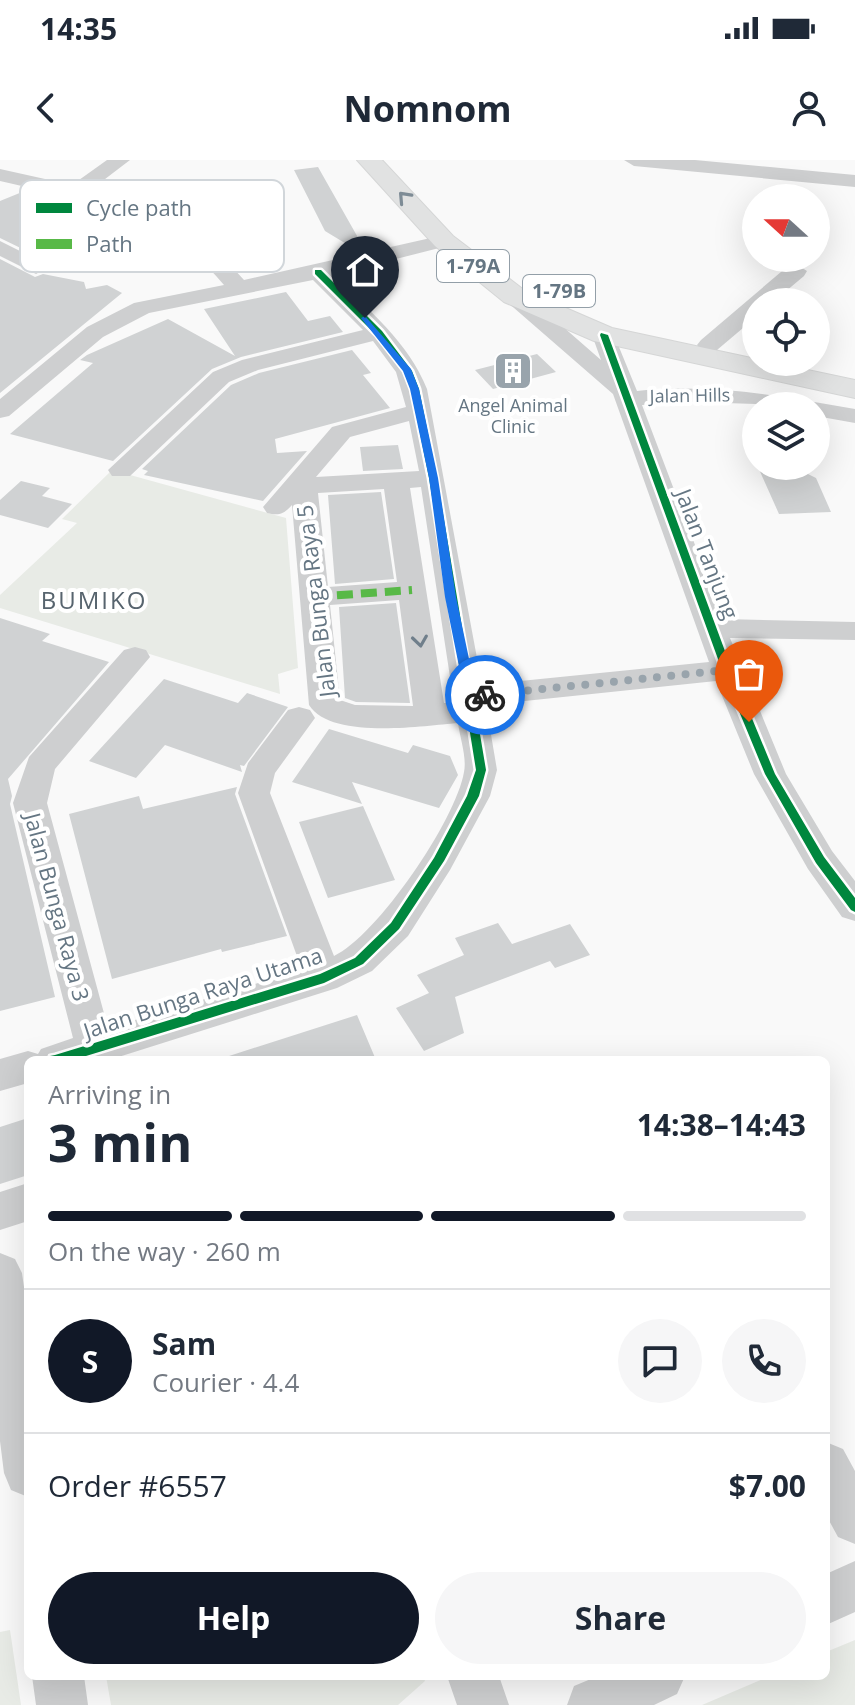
<!DOCTYPE html>
<html lang="en">
<head>
<meta charset="utf-8">
<style>
	:root { --surface:#fff; --page:#f6f6f7; --text:#1f2937; --muted:#747a83; --line:#e0e1e3; --accent:#111827 }
	body { margin:0; font-family:"Open Sans",sans-serif; background:var(--page); color:var(--text); height:100vh; display:flex; flex-direction:column; font-size:30px; white-space:nowrap }
	* { box-sizing:border-box; margin:0 }
	p { font-size:26px; color:var(--muted) }
	.icon { flex:none; width:44px; height:44px; fill:none; stroke:currentColor; stroke-width:2; stroke-linecap:round; stroke-linejoin:round }
	.map { position:relative; flex:1; overflow:hidden }
	.panel { position:absolute; left:24px; top:896px; width:806px; height:624px; display:flex; flex-direction:column; background:var(--surface); border-radius:12px; box-shadow:0 8px 32px #0002 }
	.panel>* { flex:none }
	.needle { width:52px; rotate:291deg }
	.fabs { position:absolute; left:742px; top:24px; display:grid; gap:16px }
	.fabs a { display:grid; place-items:center; width:88px; height:88px; border-radius:50%; background:var(--surface); box-shadow:0 8px 32px #0002; font-size:40px }
	.pin { position:absolute; display:grid; place-items:center; width:68px; height:68px; color:#fff; margin:-82px -34px; border-radius:50% 50% 50% 0; rotate:-45deg; box-shadow:0 0 8px #0007 }
	.pin .icon { rotate:45deg }
	.courier { position:absolute; display:grid; place-items:center; width:80px; height:80px; margin:-40px; border:6px solid #1a73e8; border-radius:50%; background:#fff; color:#222; box-shadow:0 2px 10px #0007 }
	.overview em { font-style:normal; font-weight:700 }
	.overview div { display:flex; flex-direction:column-reverse }
	.overview { display:flex; align-items:center; justify-content:space-between; height:136px; padding:0 24px }
	h1 { font-size:52px; font-weight:700; line-height:60px }
	.bar { display:grid; grid-template-columns:repeat(4,1fr); gap:12px 8px; align-content:center; height:96px; padding:0 24px }
	.bar i { height:10px; border-radius:6px; background:var(--line) }
	.bar .on { background:var(--accent) }
	.bar p { grid-column:span 4 }
	.line { display:flex; align-items:center; gap:20px; padding:0 24px; border-top:2px solid var(--line) }
	.line div { flex:1 }
	.round { display:grid; place-items:center; flex:none; width:84px; height:84px; border-radius:42px; background:var(--page) }
	.button { display:flex; gap:16px; margin-top:auto; padding:16px 24px }
	.button a { flex:1; height:92px; border-radius:48px; background:var(--accent); color:#fff; font-size:32px; font-weight:700; line-height:92px; text-align:center }
	.button a+a { background:var(--page); color:var(--text) }
	.status { display:flex; justify-content:space-between; align-items:center; height:56px; padding:0 40px; background:var(--surface); direction:ltr }
	.status svg { height:22px; fill:currentColor }
	header { display:flex; justify-content:space-between; align-items:center; height:104px; padding:0 24px; background:var(--surface); font-size:36px; font-weight:700 }
	.map>svg:first-child { display:block }
	.green { fill:#e8ebe6 }
	.building { fill:#d0d2d3 }
	.lines { fill:none; stroke-linecap:round; stroke-linejoin:round }
	.highway-casing { stroke:#d5d6d6; stroke-width:2 }
	.minor { fill:#cecfd0; fill-rule:evenodd }
	.highway { fill:#e1e2e2; fill-rule:evenodd }
	.quiet { stroke:#58b947; stroke-width:8; stroke-dasharray:16 8; stroke-linecap:butt }
	.cycleway-casing { stroke:#fff; stroke-width:5 }
	.cycleway { fill:#00873e; fill-rule:evenodd }
	.oneway { stroke:#7e8c96 }
	.oneway2 { stroke:#707f8b }
	.route { fill:#1a73e8 }
	.done { stroke:#99a4ac; stroke-width:8; stroke-dasharray:0 14.4 }
	.labels { text-anchor:middle; stroke-width:8; stroke-linejoin:round; paint-order:stroke }
	.far-street-label { font-size:18px; fill:#657683; stroke:#fff }
	.far-poi-label { font-size:18px; fill:#657683; stroke:#fff }
	.shield { fill:#fff; stroke:#939fa8; stroke-width:2 }
	.shield-label { font-size:20px; font-weight:bold; fill:#657683 }
	.street-label { font-size:22px; fill:#657683; stroke:#fff }
	.neighbourhood-label { font-size:24px; letter-spacing:2px; fill:#57646e; stroke:#fff }
	.key { fill:#fff; stroke:#d1d6da; stroke-width:2 }
	.key-label { font-size:22px; fill:#657683 }
</style>
</head>
<body>
<div class="status"><b>14:35</b><svg viewBox="0 0 49 12"><path d="M0 12V9h3v3zM5 12V6h3v6zM10 12V3h3v9zM15 12V0h3v12zM26 1h20v11H26zM47 4h2v5h-2z"/></svg></div>
<header><svg class="icon" aria-label="back" viewBox="0 0 24 24"><path d="M15 5l-7 7 7 7"/></svg>Nomnom<svg class="icon" aria-label="person" viewBox="0 0 24 24"><circle cx="12" cy="8" r="4"/><path d="M4 21q1-7 8-7t8 7"/></svg></header>
<div class="map">
<svg width="855" height="1545" viewBox="0 0 855 1545">
	<rect width="100%" height="100%" fill="#f9f9f9"/>
	<!-- green -->
	<path class="green" d="M112,310L286,358L298,508L278,514L280,534L0,448V435L77,363L62,359Z
		M10,1470L21,1545H0V1472Z
		M855,1480V1545H702L770,1516H826V1492Z
		M106,1516H423L425,1521L398,1545H111Z"/>
	<!-- building -->
	<path class="building" d="M318,7L365,90L358,91L325,71L294,10Z
		M27,30L61,47L71,43L90,54L101,50L146,74L152,73L175,89L188,105L154,112L125,75L107,82L91,72L37,96L0,78V41Z
		M0,99L35,117L43,114L84,122L86,129L107,125L122,133L0,233Z
		M286,132L308,161L330,156L343,172L241,197L212,209L113,301L10,274L93,203L80,200L87,195L168,159L235,196L204,149Z
		M352,190L371,213L363,215L390,248L275,279L277,293L307,291L263,341L144,315L148,311L142,309L231,225L259,213Z
		M537,194L556,212L493,229L475,210Z
		M398,285L403,309L363,311L360,287Z
		M780,306H801L804,312L816,318L831,352L779,354L758,307Z
		M21,321L50,328L42,336L72,344L48,368L0,355V340Z
		M381,332L394,419L335,424L328,335Z
		M396,443L410,543L356,542L345,538L339,447Z
		M0,458L50,474L42,481L109,502L8,619L12,636L10,644L55,837L0,851Z
		M164,519L238,543L247,533L288,547L244,606L240,605L242,612L165,585L136,618L89,601Z
		M329,569L408,593L413,585L450,596L458,615L439,648L352,622L362,644L292,622Z
		M237,627L235,634L287,776L222,792L221,789L112,819L69,654L139,636L143,649Z
		M363,646L395,720L328,738L299,662Z
		M498,763L512,784L570,764L590,795L555,808L550,801L455,837L464,873L424,891L396,848L429,833L417,815L464,795L455,778Z
		M357,855L376,900H230L229,896Z
		M28,958V1015L0,1024V967Z"/>
	<g class="lines">
		<defs>
			<path id="highway" d="M357,0H382L453,76L524,130L612,168L756,199V202H770L855,220V238L594,181L504,142L435,86Z"/>
		</defs>
		<!-- highway casing -->
		<use href="#highway" class="highway-casing"/>
		<!-- minor -->
		<path class="minor" d="M107,0H130L92,29C164,46 195,65 244,120L444,75L451,77L455,81L451,85L333,115C368,149 409,183 427,229L482,525L709,502L613,234L506,141L503,136L506,131H522L601,200L592,175L596,170H612L637,231C711,223 783,236 855,249V263L816,256V246L693,242L642,245L723,459L855,462V480L730,478L786,614L832,691L855,721V761L842,757L808,709L754,614L716,521L486,545L497,610L490,636L450,710L408,776L372,811L337,828L109,900H28V923L0,931V899L28,891L38,894L41,889L73,878L13,643L29,597L124,490L135,487L146,490L150,497L55,609L47,643L108,868L302,810L238,633L248,603L288,550L299,547L310,550L315,558L275,613L270,633L334,796C377,776 456,660 464,612C467,598 460,578 458,563C422,566 331,580 309,545L292,345C284,354 279,356 267,353L263,347L332,267L406,247L396,212L373,181L258,210L229,222L130,316H112L108,310L213,212L242,200L363,170L313,120L149,153L103,177L9,256L0,258V239L87,167L134,143L224,125C154,43 97,44 0,21V9L72,25ZM409,261L419,311L316,317L350,277ZM421,327L454,543H444L410,328ZM384,329L397,422L328,427L318,333ZM399,440L413,546L355,545L340,540L330,445Z
			M624,0H695L855,15V27L634,6Z
			M0,81L44,103L47,108L36,114L0,96Z
			M796,104L807,111L804,116L773,142H756V157L717,190H701L697,185L701,180L788,106Z
			M28,1023V1061L0,1070V1032Z
			M0,1093L15,1099L22,1113L28,1155V1337L11,1330L4,1313L0,1281Z
			M826,1282L843,1289L855,1311V1384L838,1377L826,1355Z
			M855,1401V1452L826,1465V1414Z
			M32,1516H84L88,1545H36Z
			M447,1516H499L509,1545H457Z
			M598,1516H685L677,1534L654,1545H567L574,1526Z"/>
		<!-- highway -->
		<use href="#highway" class="highway"/>
		<!-- quiet -->
		<path class="quiet" d="M313,437L412,430"/>
		<defs>
			<path id="cycleway" d="M315,110H321L382,171L412,211L419,229L437,318L486,610L479,636L444,701L399,769L363,804L324,823L73,900H49L50,896L55,895L320,814L355,798L391,763L434,698L467,636L476,610L429,318L411,229L404,211L376,175L315,114Z
				M601,173L608,175L732,510L775,614L824,697L855,738V752L851,750L816,703L765,614L722,510L600,175Z"/>
		</defs>
		<!-- cycleway casing -->
		<use href="#cycleway" class="cycleway-casing"/>
		<!-- cycleway -->
		<use href="#cycleway" class="cycleway"/>
	</g>
	<!-- one-way arrows -->
	<defs><path id="oneway-chevron" d="M-2-3.5L2.5 0L-2 3.5" fill="none" stroke-width="1.6" stroke-linecap="round" stroke-linejoin="round" transform="scale(2)"/></defs>
	<use class="oneway" href="#oneway-chevron" transform="translate(404 37) rotate(-133)"/>
	<use class="oneway2" href="#oneway-chevron" transform="translate(420 481) rotate(82)"/>
	<!-- route -->
	<path class="route" d="M365,156L411,209L419,229L438,318L456,437L476,532H489V537L471,540L465,536L445,437L429,318L410,229L403,211L361,158Z"/>
	<g class="lines">
		<!-- done -->
		<path class="done" d="M485,535L727,510L749,562"/>
	</g>
	<!-- icons -->
	<defs>
		<symbol id="building-square" viewBox="-11 -11 22 22"><rect x="-9" y="-9" width="18" height="18" rx="4" fill="#99a4ac" stroke="#fff"/><path d="M-4-6H4V6H1V3H-1V6H-4ZM-2.5-4.3h1.7v1.8h-1.7ZM.8-4.3h1.7v1.8H.8ZM-2.5-1h1.7V.8h-1.7ZM.8-1h1.7V.8H.8Z" fill="#fff"/></symbol>
	</defs>
	<g fill-rule="evenodd">
		<use href="#building-square" x="491" y="189" width="44" height="44"/>
	</g>
	<g class="labels">
		<!-- far-street labels -->
		<g class="far-street-label">
			<text transform="translate(690 236) rotate(-1)" y="6">Jalan Hills</text>
		</g>
		<!-- far-poi labels -->
		<g class="far-poi-label">
			<text x="513" y="252">Angel Animal<tspan x="513" dy="21">Clinic</tspan></text>
		</g>
		<!-- shield labels -->
		<g class="shield">
			<rect x="437" y="90" width="72" height="32" rx="6"/>
			<rect x="523" y="115" width="72" height="32" rx="6"/>
		</g>
		<g class="shield-label">
			<text x="473" y="113">1-79A</text>
			<text x="559" y="138">1-79B</text>
		</g>
		<!-- street labels -->
		<g class="street-label">
			<text transform="translate(707 394) rotate(69)" y="8">Jalan Tanjung</text>
			<text transform="translate(316 441) rotate(-97)" y="8">Jalan Bunga Raya 5</text>
			<text transform="translate(57 747) rotate(75)" y="8">Jalan Bunga Raya 3</text>
			<text transform="translate(203 833) rotate(-18)" y="8">Jalan Bunga Raya Utama</text>
		</g>
		<!-- neighbourhood labels -->
		<g class="neighbourhood-label">
			<text x="94" y="449">BUMIKO</text>
		</g>
	</g>
	<!-- legend -->
	<rect x="20" y="20" width="264" height="92" rx="12" class="key"/>
	<rect x="36" y="43" width="36" height="10" fill="#00873e"/>
	<rect x="36" y="79" width="36" height="10" fill="#58b947"/>
	<g class="key-label">
		<text x="86" y="56">Cycle path</text>
		<text x="86" y="92">Path</text>
	</g>
</svg>
<div class="fabs">
<a><svg class="needle" viewBox="-14 -14 28 28"><path d="M0-13l5 13h-10z" fill="#e53935"/><path d="M0 13l5-13h-10z" fill="#747a83"/></svg></a>
<a><svg class="icon" aria-label="locate" viewBox="0 0 24 24"><circle cx="12" cy="12" r="6"/><path d="M12 2v4M12 18v4M2 12h4M18 12h4"/></svg></a>
<a><svg class="icon" aria-label="layers" viewBox="0 0 24 24"><path d="M12 4l9 5-9 5-9-5zM3 14l9 5 9-5"/></svg></a>
</div>
<div class="pin" style="left:749px;top:562px;background:#ea580c"><svg class="icon" aria-label="bag" viewBox="0 0 24 24"><path d="M5 8h14l-1 12H6zM9 8a3 3 0 0 1 6 0"/></svg></div>
<div class="pin" style="left:365px;top:158px;background:#1f2937"><svg class="icon" aria-label="home" viewBox="0 0 24 24"><path d="M3 11l9-7 9 7M6 9v11h12V9"/></svg></div>
<div class="courier" style="left:485px;top:535px"><svg class="icon" aria-label="bike" viewBox="0 0 24 24"><circle cx="6" cy="16" r="4"/><circle cx="18" cy="16" r="4"/><path d="M6 16l4-8h5l3 8M10 8l3 8H6M13 5h3"/></svg></div>
<section class="panel">
<div class="overview"><div><h1>3 min</h1><p>Arriving in</p></div><em>14:38–14:43</em></div>
<div class="bar"><i class="on"></i><i class="on"></i><i class="on"></i><i></i><p>On the way · 260 m</p></div>
<div class="line" style="height:144px"><b class="round" style="background:var(--accent);color:#fff">S</b><div><b>Sam</b><p>Courier · 4.4</p></div><a class="round"><svg class="icon" aria-label="chat" viewBox="0 0 24 24"><path d="M4 5h16v11H9l-5 4z"/></svg></a><a class="round"><svg class="icon" aria-label="phone" viewBox="0 0 24 24"><path d="M5 4h4l2 5-3 2q2 4 5 5l2-3 5 2v4C11 20 4 13 5 4z"/></svg></a></div>
<div class="line" style="height:104px"><div>Order #6557</div><b>$7.00</b></div>
<div class="button"><a>Help</a><a>Share</a></div>
</section>
</div>
</body>
</html>
